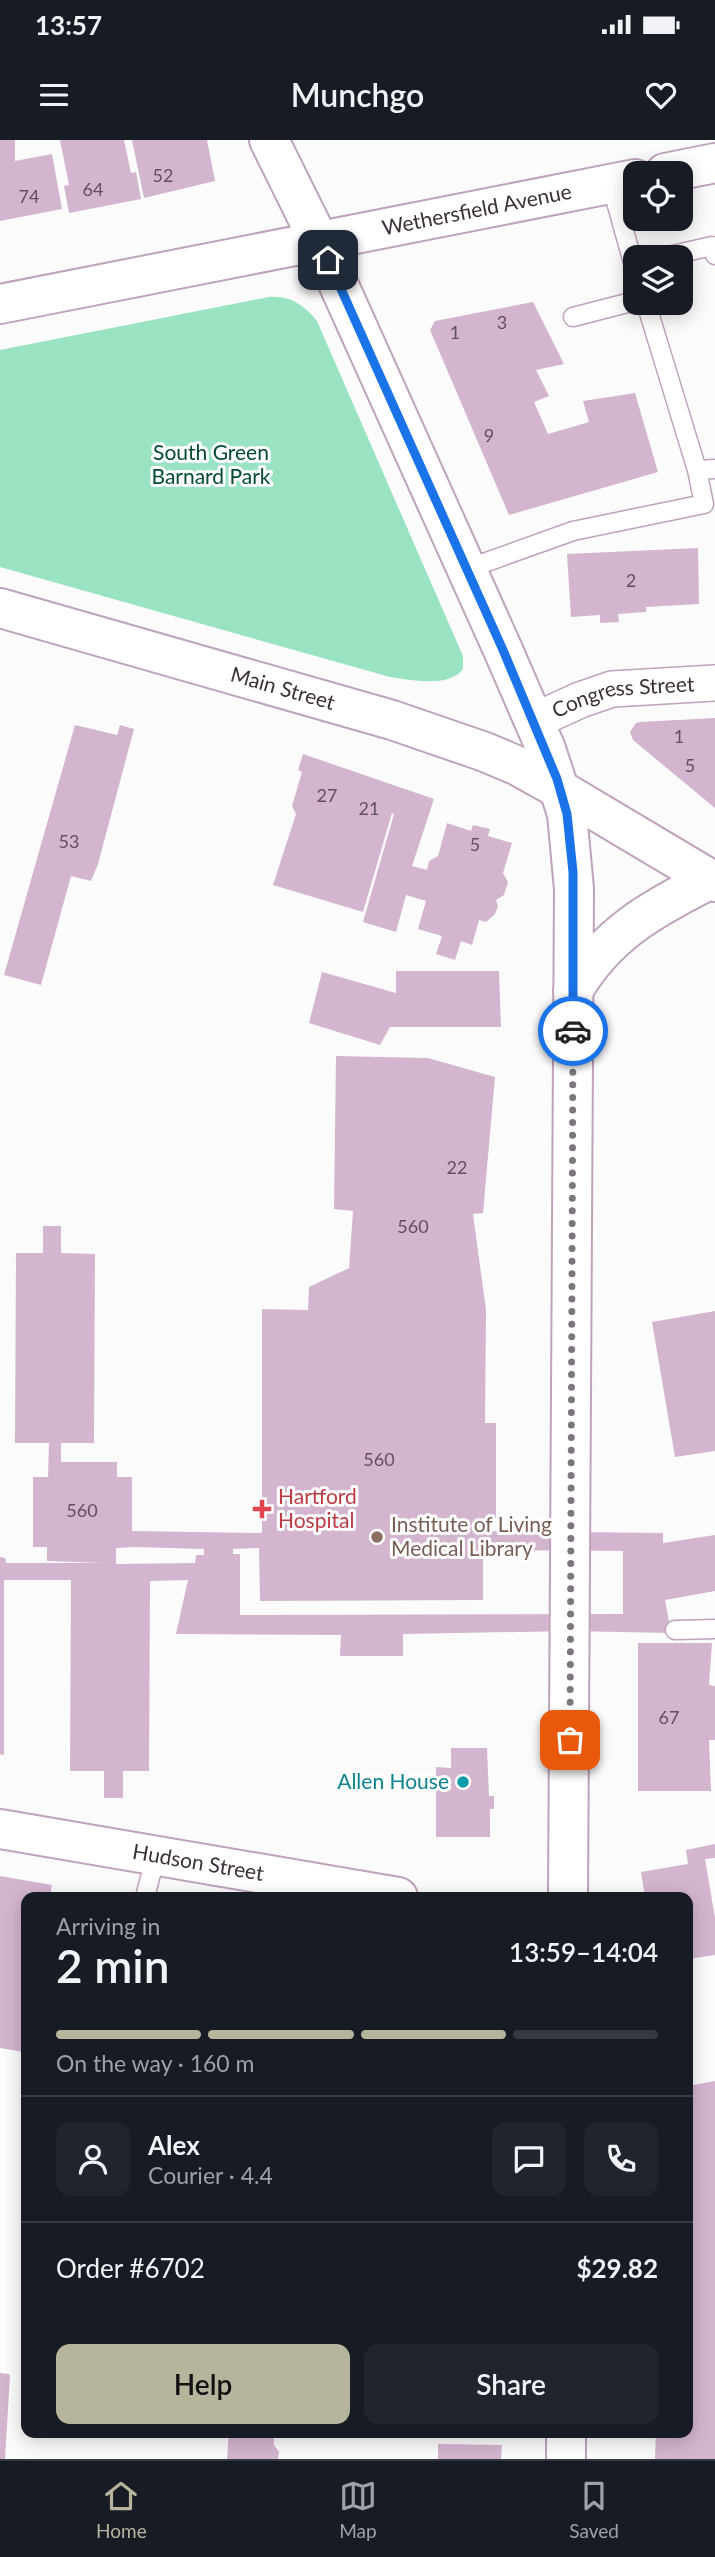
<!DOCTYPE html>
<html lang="en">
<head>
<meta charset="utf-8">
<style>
	:root { --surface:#171b24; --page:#20242c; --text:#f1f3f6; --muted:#9ea1a6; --line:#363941; --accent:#b7b49e }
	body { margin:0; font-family:Lato,sans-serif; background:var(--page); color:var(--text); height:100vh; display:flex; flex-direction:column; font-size:26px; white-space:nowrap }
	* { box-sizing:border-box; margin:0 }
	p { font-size:23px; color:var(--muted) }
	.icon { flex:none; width:38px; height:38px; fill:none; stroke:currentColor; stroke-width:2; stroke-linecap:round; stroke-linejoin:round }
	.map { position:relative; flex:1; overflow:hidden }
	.details { position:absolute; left:21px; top:1752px; width:672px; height:546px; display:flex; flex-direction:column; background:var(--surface); border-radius:14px; box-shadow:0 4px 18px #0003 }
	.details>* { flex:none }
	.tools { position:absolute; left:623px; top:21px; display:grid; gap:14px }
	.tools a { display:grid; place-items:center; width:70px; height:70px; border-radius:14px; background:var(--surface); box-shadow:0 4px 18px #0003; font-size:35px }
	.pin { position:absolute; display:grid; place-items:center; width:60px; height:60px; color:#fff; margin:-30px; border-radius:14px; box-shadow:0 4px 10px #0006 }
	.courier { position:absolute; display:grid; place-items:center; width:70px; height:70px; margin:-35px; border:5px solid #1a73e8; border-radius:50%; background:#fff; color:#222; box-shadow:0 2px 9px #0007 }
	.head em { font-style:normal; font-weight:600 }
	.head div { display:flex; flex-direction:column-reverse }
	.head { display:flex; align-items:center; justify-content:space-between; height:119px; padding:0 35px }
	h1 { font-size:46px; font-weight:600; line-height:52px }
	.bar { display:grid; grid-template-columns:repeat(4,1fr); gap:10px 7px; align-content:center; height:84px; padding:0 35px }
	.bar i { height:9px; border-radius:5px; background:var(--line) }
	.bar .on { background:var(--accent) }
	.bar p { grid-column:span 4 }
	.line { display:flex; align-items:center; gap:18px; padding:0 35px; border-top:2px solid var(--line) }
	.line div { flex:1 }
	.round { display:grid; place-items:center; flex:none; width:74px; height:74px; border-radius:14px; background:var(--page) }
	.button { display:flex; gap:14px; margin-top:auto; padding:14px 35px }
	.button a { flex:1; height:80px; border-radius:14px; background:var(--accent); color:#111; font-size:28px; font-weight:600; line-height:80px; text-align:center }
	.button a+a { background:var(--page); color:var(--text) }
	.status { display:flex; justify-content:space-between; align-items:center; height:49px; padding:0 35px; background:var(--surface); direction:ltr }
	.status svg { height:19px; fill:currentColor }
	header { display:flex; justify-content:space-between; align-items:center; height:91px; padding:0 35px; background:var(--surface); font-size:32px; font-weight:600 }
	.tab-bar { display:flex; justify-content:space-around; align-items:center; height:98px; border-top:2px solid var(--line); background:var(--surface); font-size:19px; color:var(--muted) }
	.tab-bar a { display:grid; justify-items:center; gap:4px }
	.tab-bar .on { color:var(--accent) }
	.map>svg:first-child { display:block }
	.green { fill:#99e3c2 }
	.building { fill:#d3b5d0; fill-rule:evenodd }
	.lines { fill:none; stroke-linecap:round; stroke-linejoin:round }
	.service-casing { stroke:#bfa2bc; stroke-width:21 }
	.minor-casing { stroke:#bfa2bc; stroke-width:38 }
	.tertiary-casing { stroke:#bfa2bc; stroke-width:42 }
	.secondary-casing { stroke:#bfa2bc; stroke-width:42 }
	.primary-casing { stroke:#bfa2bc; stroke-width:42 }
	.service { stroke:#fff; stroke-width:18 }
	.minor { stroke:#fff; stroke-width:35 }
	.tertiary { stroke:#fff; stroke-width:38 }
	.secondary { stroke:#fff; stroke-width:38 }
	.primary { stroke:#fff; stroke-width:38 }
	.done { stroke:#7e767e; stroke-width:7; stroke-dasharray:0 12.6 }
	.route { stroke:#1a73e8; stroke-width:9 }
	.health-dot { fill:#e0444e; stroke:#fff; stroke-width:2.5 }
	.education-dot { fill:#8d6e63; stroke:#fff; stroke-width:2.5 }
	.culture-dot { fill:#0f9aa8; stroke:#fff; stroke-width:2.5 }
	.labels { text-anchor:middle; stroke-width:6; stroke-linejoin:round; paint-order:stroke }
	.number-label { font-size:18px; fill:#615060 }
	.street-label { font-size:21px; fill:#3b2f3a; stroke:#fff }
	.park-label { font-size:21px; fill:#014a33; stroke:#fff }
	.health-label { font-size:21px; fill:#be3a42; stroke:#fff; text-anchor:start }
	.education-label { font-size:21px; fill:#785e54; stroke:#fff; text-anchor:start }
	.culture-label { font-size:21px; fill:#0d838f; stroke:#fff; text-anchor:end }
</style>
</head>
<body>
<div class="status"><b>13:57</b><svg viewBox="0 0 49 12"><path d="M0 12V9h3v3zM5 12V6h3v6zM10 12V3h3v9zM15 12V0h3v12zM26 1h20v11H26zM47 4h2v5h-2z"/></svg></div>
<header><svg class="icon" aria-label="menu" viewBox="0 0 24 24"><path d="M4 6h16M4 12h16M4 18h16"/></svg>Munchgo<svg class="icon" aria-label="heart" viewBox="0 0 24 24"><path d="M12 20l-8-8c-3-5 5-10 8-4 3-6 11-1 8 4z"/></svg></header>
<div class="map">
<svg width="715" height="2319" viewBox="0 0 715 2319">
	<rect width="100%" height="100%" fill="#fbfbfb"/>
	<!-- green -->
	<path class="green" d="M269,157C290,155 304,165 317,181L463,516V529C449,548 411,540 390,537L0,427V210Z"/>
	<!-- building -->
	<path class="building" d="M0,0H15V21L52,14L62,69L0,81Z
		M60,0H124L131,33L136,32L141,59L69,73L64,46L69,45Z
		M132,0H207L215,41L144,58Z
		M533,162L564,224L536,230L549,256L534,262L548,294L589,282L583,261L635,253L658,332L509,375L430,190L435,181Z
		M698,408L699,464L646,467V472L618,474L619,482L600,483V475L571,477L567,414Z
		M715,578V668L633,600L630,592L636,583L640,582Z
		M75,585L117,595L120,585L134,589L98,724L91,741L71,736L41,845L4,835Z
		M303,614L434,659L412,726L427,730L429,721L438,716L447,683L471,691L473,685L490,689L488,696L512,703L503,733L508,742L504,755L496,760L498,766L495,774L486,782L479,780L472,805L461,801L455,820L436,814L442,796L418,789L426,761L406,755L396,792L363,782L394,674L392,673L363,772L273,745L296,674L292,666L302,632L298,630Z
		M396,831H499L501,887H390L380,905L309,883L322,832L396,853Z
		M336,916L428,918L495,937L483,1073L473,1074L486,1170L485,1283H496V1378H485L484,1391L663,1393V1403L715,1395V1451L665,1460L671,1493L571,1491L403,1494V1516H340L341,1495L176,1494L188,1440L150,1441L149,1631H123V1658H104V1631H70L71,1440H4V1615L0,1614V1417L5,1418L6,1423H104L47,1421V1407H33V1337H48L49,1303H15L16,1113H43V1086H61V1113L95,1114L94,1303H61V1322H117V1337H132V1391L262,1393V1169L308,1170L309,1147L349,1128L353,1071L334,1069ZM134,1407L204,1409V1415H196L195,1423L116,1424V1408ZM256,1408H259L260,1461L483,1460V1410L649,1411H623V1474L240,1475V1414H233V1409Z
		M715,1171V1311L675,1317L652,1182Z
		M638,1503H712L709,1545L715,1546V1600H709L711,1651H638Z
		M451,1608H487L489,1656H494V1669H490V1697H436V1627L451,1628Z
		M715,1704V1718L705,1719L715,1778V1815L688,1819V1757H645L641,1732L688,1724L686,1710Z
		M0,1736L52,1745L50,1757H26V1897L24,1912L0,1908Z
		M715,1941V2319H655L656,2292H688V1946Z
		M0,2233L9,2234L10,2236L5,2319H0Z
		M229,2292L274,2294V2305L279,2312L278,2319H227Z
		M438,2304L502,2305L501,2319H438Z"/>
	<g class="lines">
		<defs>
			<path id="service" d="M611,44L635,130
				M664,117L712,106L715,115
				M646,163L697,330L715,329
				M573,177L635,161
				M467,429L573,391L704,364L697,330
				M675,1490L715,1489
				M145,1757L156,1715"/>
			<g id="minor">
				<path id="s1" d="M534,581L580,560L612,549L715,543"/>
			</g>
			<g id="tertiary">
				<path d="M559,649L567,674L574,749L568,1757"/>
				<path d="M573,851C606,794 652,769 709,740"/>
				<path id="s2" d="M0,1689L398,1757"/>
				<path d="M566,2319V2292"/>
			</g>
			<g id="secondary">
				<path d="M319,101L503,510L546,609L559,649"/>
				<path id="s3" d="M0,468L392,580L485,612L518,626L559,649L715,742"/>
			</g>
			<g id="primary">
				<path d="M269,0L319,101"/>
				<path d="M665,33L715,23"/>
				<path id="s4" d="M0,164L635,39"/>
			</g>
		</defs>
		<!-- service casing -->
		<use href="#service" class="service-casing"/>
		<!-- minor casing -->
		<use href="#minor" class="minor-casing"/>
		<!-- tertiary casing -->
		<use href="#tertiary" class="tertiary-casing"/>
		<!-- secondary casing -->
		<use href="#secondary" class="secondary-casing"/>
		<!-- primary casing -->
		<use href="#primary" class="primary-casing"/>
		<!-- service -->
		<use href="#service" class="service"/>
		<!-- minor -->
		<use href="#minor" class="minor"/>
		<!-- tertiary -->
		<use href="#tertiary" class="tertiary"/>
		<!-- secondary -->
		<use href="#secondary" class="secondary"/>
		<!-- primary -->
		<use href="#primary" class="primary"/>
	</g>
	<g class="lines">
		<!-- done -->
		<path class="done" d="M570,1600L573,891"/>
		<!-- route -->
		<path class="route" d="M328,120L503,510L557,639L567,674L573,732V891"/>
	</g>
	<!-- markers -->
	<path class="health-dot" d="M258.5 1358.5h7v7h7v7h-7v7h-7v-7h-7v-7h7z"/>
	<circle class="education-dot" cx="377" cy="1397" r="7"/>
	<circle class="culture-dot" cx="463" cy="1642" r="7"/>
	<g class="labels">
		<!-- number labels -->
		<g class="number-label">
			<text x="163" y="42">52</text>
			<text x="93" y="56">64</text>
			<text x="29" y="63">74</text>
			<text x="502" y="189">3</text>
			<text x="455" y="199">1</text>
			<text x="489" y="302">9</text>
			<text x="631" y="447">2</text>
			<text x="679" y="603">1</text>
			<text x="690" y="632">5</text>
			<text x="327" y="662">27</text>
			<text x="369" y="675">21</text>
			<text x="69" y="708">53</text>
			<text x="475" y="711">5</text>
			<text x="457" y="1034">22</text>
			<text x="413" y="1093">560</text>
			<text x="379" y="1326">560</text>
			<text x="82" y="1377">560</text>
			<text x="669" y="1584">67</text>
		</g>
		<!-- street labels -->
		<g class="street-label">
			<text dy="7" stroke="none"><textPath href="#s4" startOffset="486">Wethersfield Avenue</textPath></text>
			<text dy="7" stroke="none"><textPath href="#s3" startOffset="294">Main Street</textPath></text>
			<text dy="7" stroke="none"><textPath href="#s1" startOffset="94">Congress Street</textPath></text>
			<text dy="7" stroke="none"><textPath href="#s2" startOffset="201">Hudson Street</textPath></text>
		</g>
		<!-- park labels -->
		<g class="park-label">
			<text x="211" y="320">South Green<tspan x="211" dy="24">Barnard Park</tspan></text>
		</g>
		<!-- health labels -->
		<g class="health-label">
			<text x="278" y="1364">Hartford<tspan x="278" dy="24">Hospital</tspan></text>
		</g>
		<!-- education labels -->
		<g class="education-label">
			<text x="391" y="1392">Institute of Living<tspan x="391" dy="24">Medical Library</tspan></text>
		</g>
		<!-- culture labels -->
		<g class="culture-label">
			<text x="449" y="1649">Allen House</text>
		</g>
	</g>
</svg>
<div class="tools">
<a><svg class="icon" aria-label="locate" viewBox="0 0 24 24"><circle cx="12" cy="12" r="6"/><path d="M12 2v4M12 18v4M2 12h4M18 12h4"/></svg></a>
<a><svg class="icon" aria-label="layers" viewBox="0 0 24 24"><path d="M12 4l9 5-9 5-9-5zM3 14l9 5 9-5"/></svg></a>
</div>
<div class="pin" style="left:570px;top:1600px;background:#ea580c"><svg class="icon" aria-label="bag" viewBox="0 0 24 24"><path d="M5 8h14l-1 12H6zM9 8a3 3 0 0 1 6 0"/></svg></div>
<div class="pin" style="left:328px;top:120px;background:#1f2937"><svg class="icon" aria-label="home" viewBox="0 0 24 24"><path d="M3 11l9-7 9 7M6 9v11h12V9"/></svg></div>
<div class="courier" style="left:573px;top:891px"><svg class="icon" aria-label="car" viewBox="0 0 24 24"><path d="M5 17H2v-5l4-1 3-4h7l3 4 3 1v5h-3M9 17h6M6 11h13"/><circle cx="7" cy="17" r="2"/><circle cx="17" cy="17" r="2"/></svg></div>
<section class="details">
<div class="head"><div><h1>2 min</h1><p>Arriving in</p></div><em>13:59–14:04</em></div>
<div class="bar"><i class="on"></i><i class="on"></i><i class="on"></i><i></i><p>On the way · 160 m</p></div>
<div class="line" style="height:126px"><a class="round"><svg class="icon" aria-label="person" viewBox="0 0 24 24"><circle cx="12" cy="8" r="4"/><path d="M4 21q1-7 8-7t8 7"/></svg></a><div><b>Alex</b><p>Courier · 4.4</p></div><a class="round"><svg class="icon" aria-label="chat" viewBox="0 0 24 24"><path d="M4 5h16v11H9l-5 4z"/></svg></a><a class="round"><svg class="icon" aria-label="phone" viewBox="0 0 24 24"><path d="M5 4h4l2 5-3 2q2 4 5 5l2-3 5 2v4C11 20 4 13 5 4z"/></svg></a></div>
<div class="line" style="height:91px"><div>Order #6702</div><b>$29.82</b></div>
<div class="button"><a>Help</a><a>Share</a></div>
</section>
</div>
<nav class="tab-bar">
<a class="on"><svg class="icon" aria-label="home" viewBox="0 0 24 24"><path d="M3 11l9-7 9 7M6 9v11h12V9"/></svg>Home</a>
<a><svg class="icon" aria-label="map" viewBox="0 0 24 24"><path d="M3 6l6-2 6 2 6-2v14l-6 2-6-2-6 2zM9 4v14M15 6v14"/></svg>Map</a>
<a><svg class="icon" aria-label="saved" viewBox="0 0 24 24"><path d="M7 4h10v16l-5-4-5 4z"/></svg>Saved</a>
</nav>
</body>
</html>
